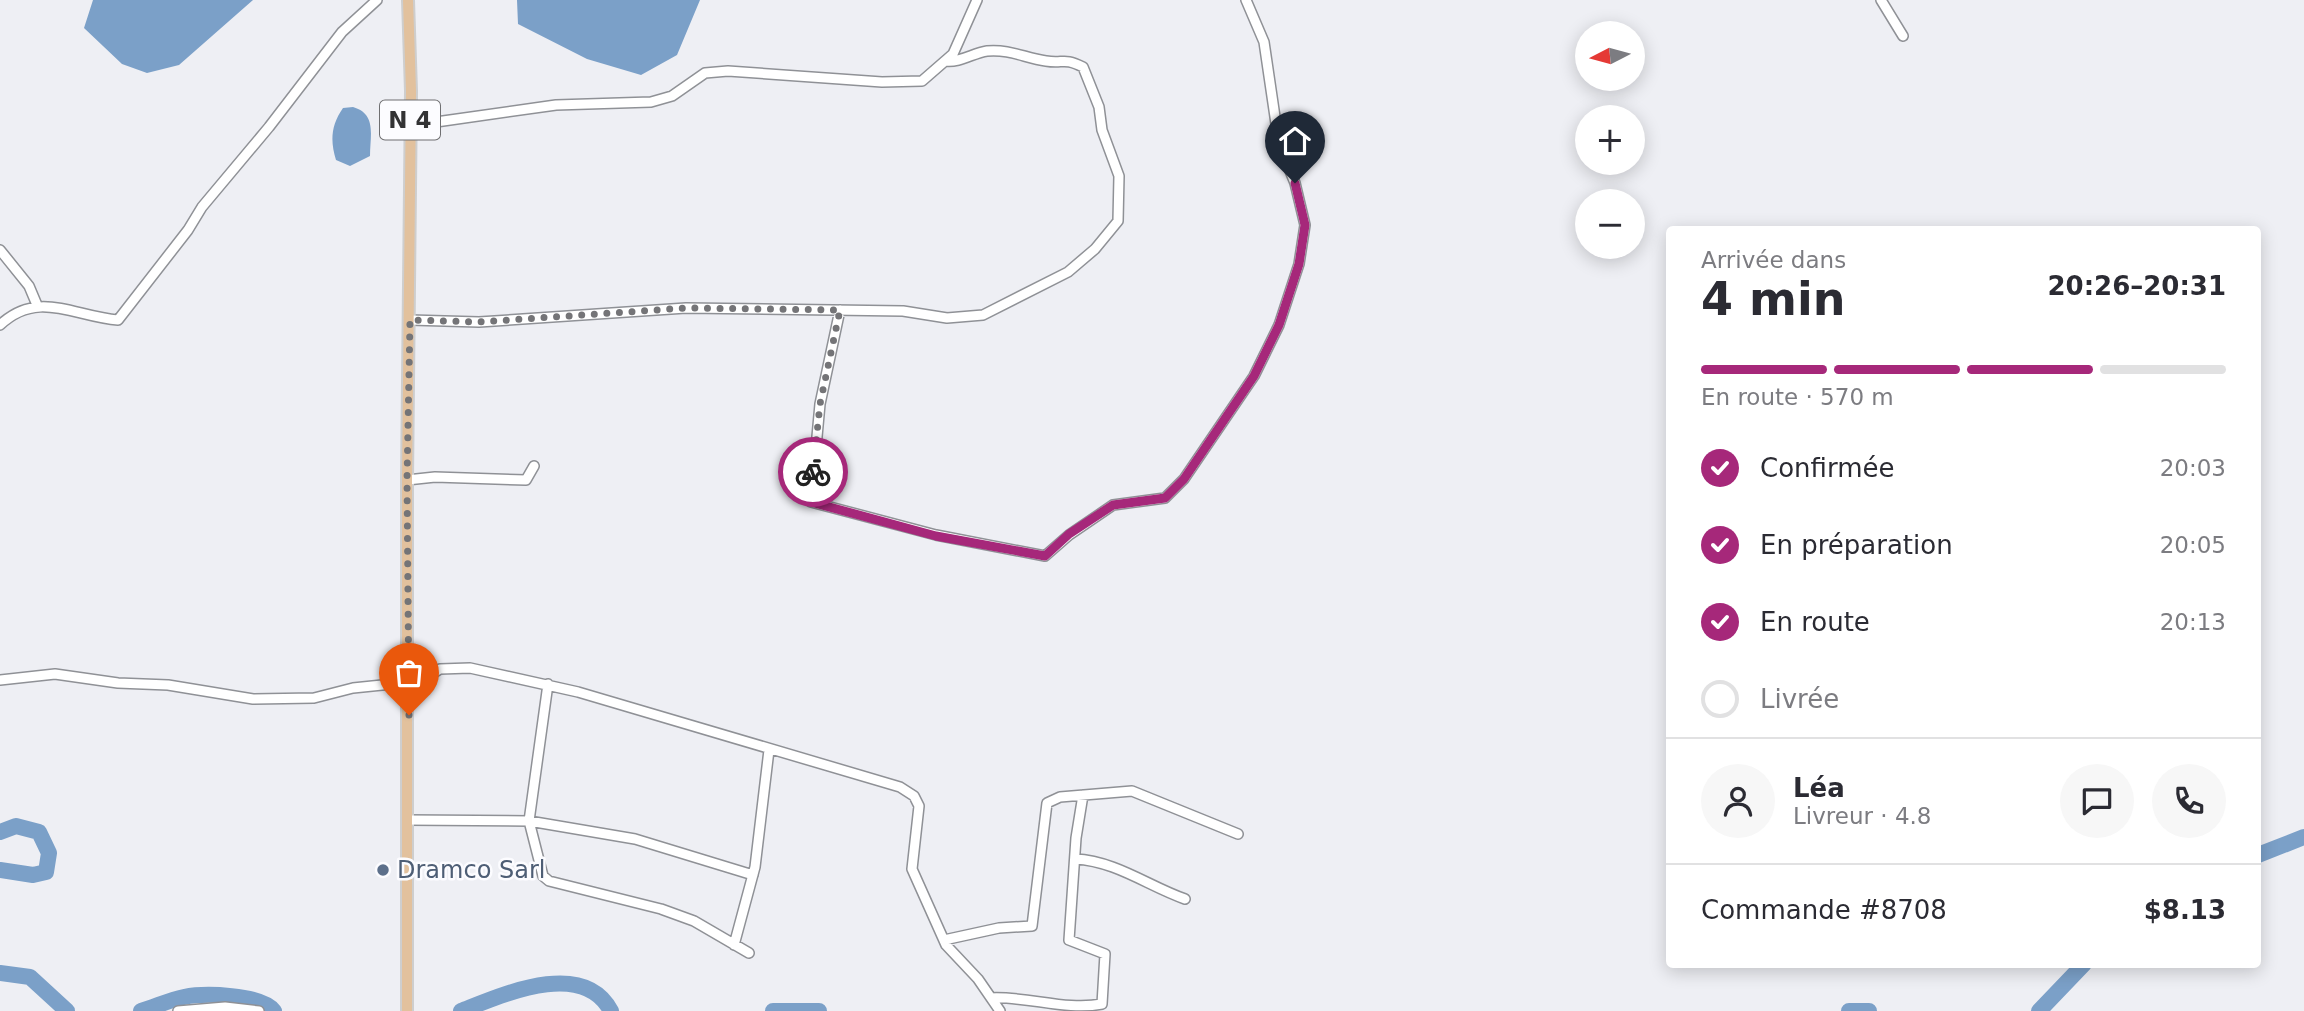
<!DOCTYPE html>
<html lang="fr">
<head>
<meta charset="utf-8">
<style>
	:root { --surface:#fff; --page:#f7f7f7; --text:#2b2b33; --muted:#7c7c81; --line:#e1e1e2; --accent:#a6287a }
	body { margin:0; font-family:"DejaVu Sans",sans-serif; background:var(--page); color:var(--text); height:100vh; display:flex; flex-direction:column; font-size:26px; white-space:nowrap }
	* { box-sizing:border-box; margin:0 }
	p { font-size:23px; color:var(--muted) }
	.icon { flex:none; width:38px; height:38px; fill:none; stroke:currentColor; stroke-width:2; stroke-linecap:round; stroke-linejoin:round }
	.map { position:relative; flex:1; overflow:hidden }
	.drawer { position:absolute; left:1666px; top:226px; width:595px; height:742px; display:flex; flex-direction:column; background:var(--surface); border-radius:7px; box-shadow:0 4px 18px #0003 }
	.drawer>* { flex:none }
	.needle { width:46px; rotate:264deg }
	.controls { position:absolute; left:1575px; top:21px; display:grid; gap:14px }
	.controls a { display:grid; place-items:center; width:70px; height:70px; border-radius:50%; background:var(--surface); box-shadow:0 4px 18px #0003; font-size:35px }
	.pin { position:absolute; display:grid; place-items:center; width:60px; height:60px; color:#fff; margin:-72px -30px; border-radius:50% 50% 50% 0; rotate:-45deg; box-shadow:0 0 7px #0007 }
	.pin .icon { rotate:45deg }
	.courier { position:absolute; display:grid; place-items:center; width:70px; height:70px; margin:-35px; border:5px solid #a6287a; border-radius:50%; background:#fff; color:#222; box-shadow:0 2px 9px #0007 }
	.summary em { font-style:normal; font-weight:600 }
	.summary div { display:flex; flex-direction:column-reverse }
	.summary { display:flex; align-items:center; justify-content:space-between; height:119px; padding:0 35px }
	h1 { font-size:46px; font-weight:600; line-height:52px }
	.bar { display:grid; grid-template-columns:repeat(4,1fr); gap:10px 7px; align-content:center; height:84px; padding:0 35px }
	.bar i { height:9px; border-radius:5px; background:var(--line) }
	.bar .selected { background:var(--accent) }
	.bar p { grid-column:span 4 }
	.line { display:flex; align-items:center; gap:18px; padding:0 35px; border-top:2px solid var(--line) }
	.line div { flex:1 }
	.round { display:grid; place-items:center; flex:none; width:74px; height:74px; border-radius:37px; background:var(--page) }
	ol { padding:0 35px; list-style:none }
	li { display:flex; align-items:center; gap:21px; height:77px }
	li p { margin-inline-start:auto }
	li .icon { padding:7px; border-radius:50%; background:var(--accent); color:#fff; stroke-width:4 }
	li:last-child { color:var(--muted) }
	li i { width:38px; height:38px; border:4px solid var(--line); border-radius:50% }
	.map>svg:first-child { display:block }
	.water { fill:#7ba0c8 }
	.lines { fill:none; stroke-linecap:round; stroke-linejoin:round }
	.river { stroke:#7ba0c8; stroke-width:16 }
	.minor-casing { stroke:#8f9196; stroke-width:12 }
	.major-casing { stroke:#cecece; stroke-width:14 }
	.minor { stroke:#fff; stroke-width:9 }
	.major { stroke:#e2c19d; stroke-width:10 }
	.done { stroke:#747477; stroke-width:7; stroke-dasharray:0 12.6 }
	.route { stroke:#a6287a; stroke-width:9 }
	.service-dot { fill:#5c6f8a; stroke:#fcfcff; stroke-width:2.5 }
	.labels { text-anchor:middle; stroke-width:5; stroke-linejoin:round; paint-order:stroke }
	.shield { fill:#fcfcff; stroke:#6f6f71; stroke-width:2 }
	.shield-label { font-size:23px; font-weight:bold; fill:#323234 }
	.service-label { font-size:24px; fill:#4e5e75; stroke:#fcfcff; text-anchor:start }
</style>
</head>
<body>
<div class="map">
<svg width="2304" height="1011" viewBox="0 0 2304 1011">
	<rect width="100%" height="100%" fill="#eeeff4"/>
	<!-- water -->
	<path class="water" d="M93,0H253L179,65L147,73L122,64L84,28Z
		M517,0H700L677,55L641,75L587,59L518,24Z
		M353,107C377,114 370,135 370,156L350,166L336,160C330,141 331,125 343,108Z"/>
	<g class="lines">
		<!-- river -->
		<path class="river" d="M0,832L16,826L39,832L49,853L46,872L33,875L0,870
			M2258,855L2304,837
			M0,973L30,977L67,1011
			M141,1011C155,1007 169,1000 184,997C204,993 261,994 274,1011
			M461,1011C502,995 583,958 611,1011
			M773,1011H819
			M1849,1011H1869
			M2039,1011L2084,964"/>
		<defs>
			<path id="minor" d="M1881,0L1903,36
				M410,120L436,122L556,105L651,102L672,96L705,73L728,71L882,82L922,81L953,54L977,0
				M0,250L29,286L37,305
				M840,310L820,404L811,502L936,535L1045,556L1069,535L1113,505L1165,498L1184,479L1254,376L1279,325L1299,264L1305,225L1295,183L1279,144L1264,42L1246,0
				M410,320L479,322L686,308L903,311L947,318L983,315L1068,272L1095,249L1118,221L1119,176L1102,130L1099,107L1083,67C1063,57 1064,64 1046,61C1025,58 1010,49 987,51C973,53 960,63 945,61
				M0,325C38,289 75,317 118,320L188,230L202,207L269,127L342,32L377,0
				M407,480L435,477L526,480L534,466
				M0,680L55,674L118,683L168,685L253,699L314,698L353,688L421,681L440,669L470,668L578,692L900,787L914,796L919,806L912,869L946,945L978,979L1000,1011
				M548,684L529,821L543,876L549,881L661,909L694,921L749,953
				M407,820L529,821L635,839L753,875
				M1075,859C1116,861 1148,886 1185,899
				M944,940L999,928L1032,926L1047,803L1060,797L1132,791L1238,834
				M734,945L755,867L769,750
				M991,998C1028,996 1066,1011 1102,1004L1105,954L1069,940L1076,838L1083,795
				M178,1011L225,1007L259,1011"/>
			<path id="major" d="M407,1011V480L411,91L408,0"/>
		</defs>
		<!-- minor casing -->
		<use href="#minor" class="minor-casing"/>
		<!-- major casing -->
		<use href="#major" class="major-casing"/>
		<!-- minor -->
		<use href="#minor" class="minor"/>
		<!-- major -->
		<use href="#major" class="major"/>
	</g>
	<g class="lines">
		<!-- done -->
		<path class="done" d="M409,715L407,480L410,320L479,322L686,308L840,310L820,404L813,472"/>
		<!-- route -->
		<path class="route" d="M813,472L811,502L936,536L1045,556L1069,534L1113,505L1165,498L1184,479L1254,376L1279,325L1299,264L1305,225L1295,183"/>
	</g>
	<!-- markers -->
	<circle class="service-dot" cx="383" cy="870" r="7"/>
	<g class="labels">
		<!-- shield labels -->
		<rect class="shield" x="380" y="100.5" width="60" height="39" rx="5"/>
		<g class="shield-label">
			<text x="410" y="128">N 4</text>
		</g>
		<!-- service labels -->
		<g class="service-label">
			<text x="397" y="878">Dramco Sarl</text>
		</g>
	</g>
</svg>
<div class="controls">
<a><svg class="needle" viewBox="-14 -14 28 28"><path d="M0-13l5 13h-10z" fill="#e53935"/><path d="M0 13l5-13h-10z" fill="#7c7c81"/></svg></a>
<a>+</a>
<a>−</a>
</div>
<div class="pin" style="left:409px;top:715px;background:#ea580c"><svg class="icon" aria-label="bag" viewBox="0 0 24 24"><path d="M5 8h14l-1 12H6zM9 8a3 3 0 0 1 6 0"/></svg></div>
<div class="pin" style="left:1295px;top:183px;background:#1f2937"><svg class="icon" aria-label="home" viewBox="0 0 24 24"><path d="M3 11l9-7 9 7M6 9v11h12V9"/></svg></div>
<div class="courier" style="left:813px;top:472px"><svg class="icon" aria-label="bike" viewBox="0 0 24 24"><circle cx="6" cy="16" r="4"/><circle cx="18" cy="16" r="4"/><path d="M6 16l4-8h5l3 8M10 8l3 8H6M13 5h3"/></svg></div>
<section class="drawer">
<div class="summary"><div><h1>4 min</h1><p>Arrivée dans</p></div><em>20:26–20:31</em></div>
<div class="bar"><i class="selected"></i><i class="selected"></i><i class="selected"></i><i></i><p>En route · 570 m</p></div>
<ol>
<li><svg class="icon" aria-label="check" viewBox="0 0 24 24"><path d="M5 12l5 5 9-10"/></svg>Confirmée<p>20:03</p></li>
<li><svg class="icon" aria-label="check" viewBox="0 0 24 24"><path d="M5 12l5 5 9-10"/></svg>En préparation<p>20:05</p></li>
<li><svg class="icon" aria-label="check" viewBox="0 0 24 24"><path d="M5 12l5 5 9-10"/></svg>En route<p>20:13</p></li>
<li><i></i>Livrée</li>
</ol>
<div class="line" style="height:126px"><a class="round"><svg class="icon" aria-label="person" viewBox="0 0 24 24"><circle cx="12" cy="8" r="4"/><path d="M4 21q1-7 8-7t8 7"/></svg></a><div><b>Léa</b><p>Livreur · 4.8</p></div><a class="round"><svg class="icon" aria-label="chat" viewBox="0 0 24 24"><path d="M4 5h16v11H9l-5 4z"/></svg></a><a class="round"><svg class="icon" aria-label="phone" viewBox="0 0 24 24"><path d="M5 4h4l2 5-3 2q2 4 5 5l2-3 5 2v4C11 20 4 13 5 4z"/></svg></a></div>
<div class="line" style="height:91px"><div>Commande #8708</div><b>$8.13</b></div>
</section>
</div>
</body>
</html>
